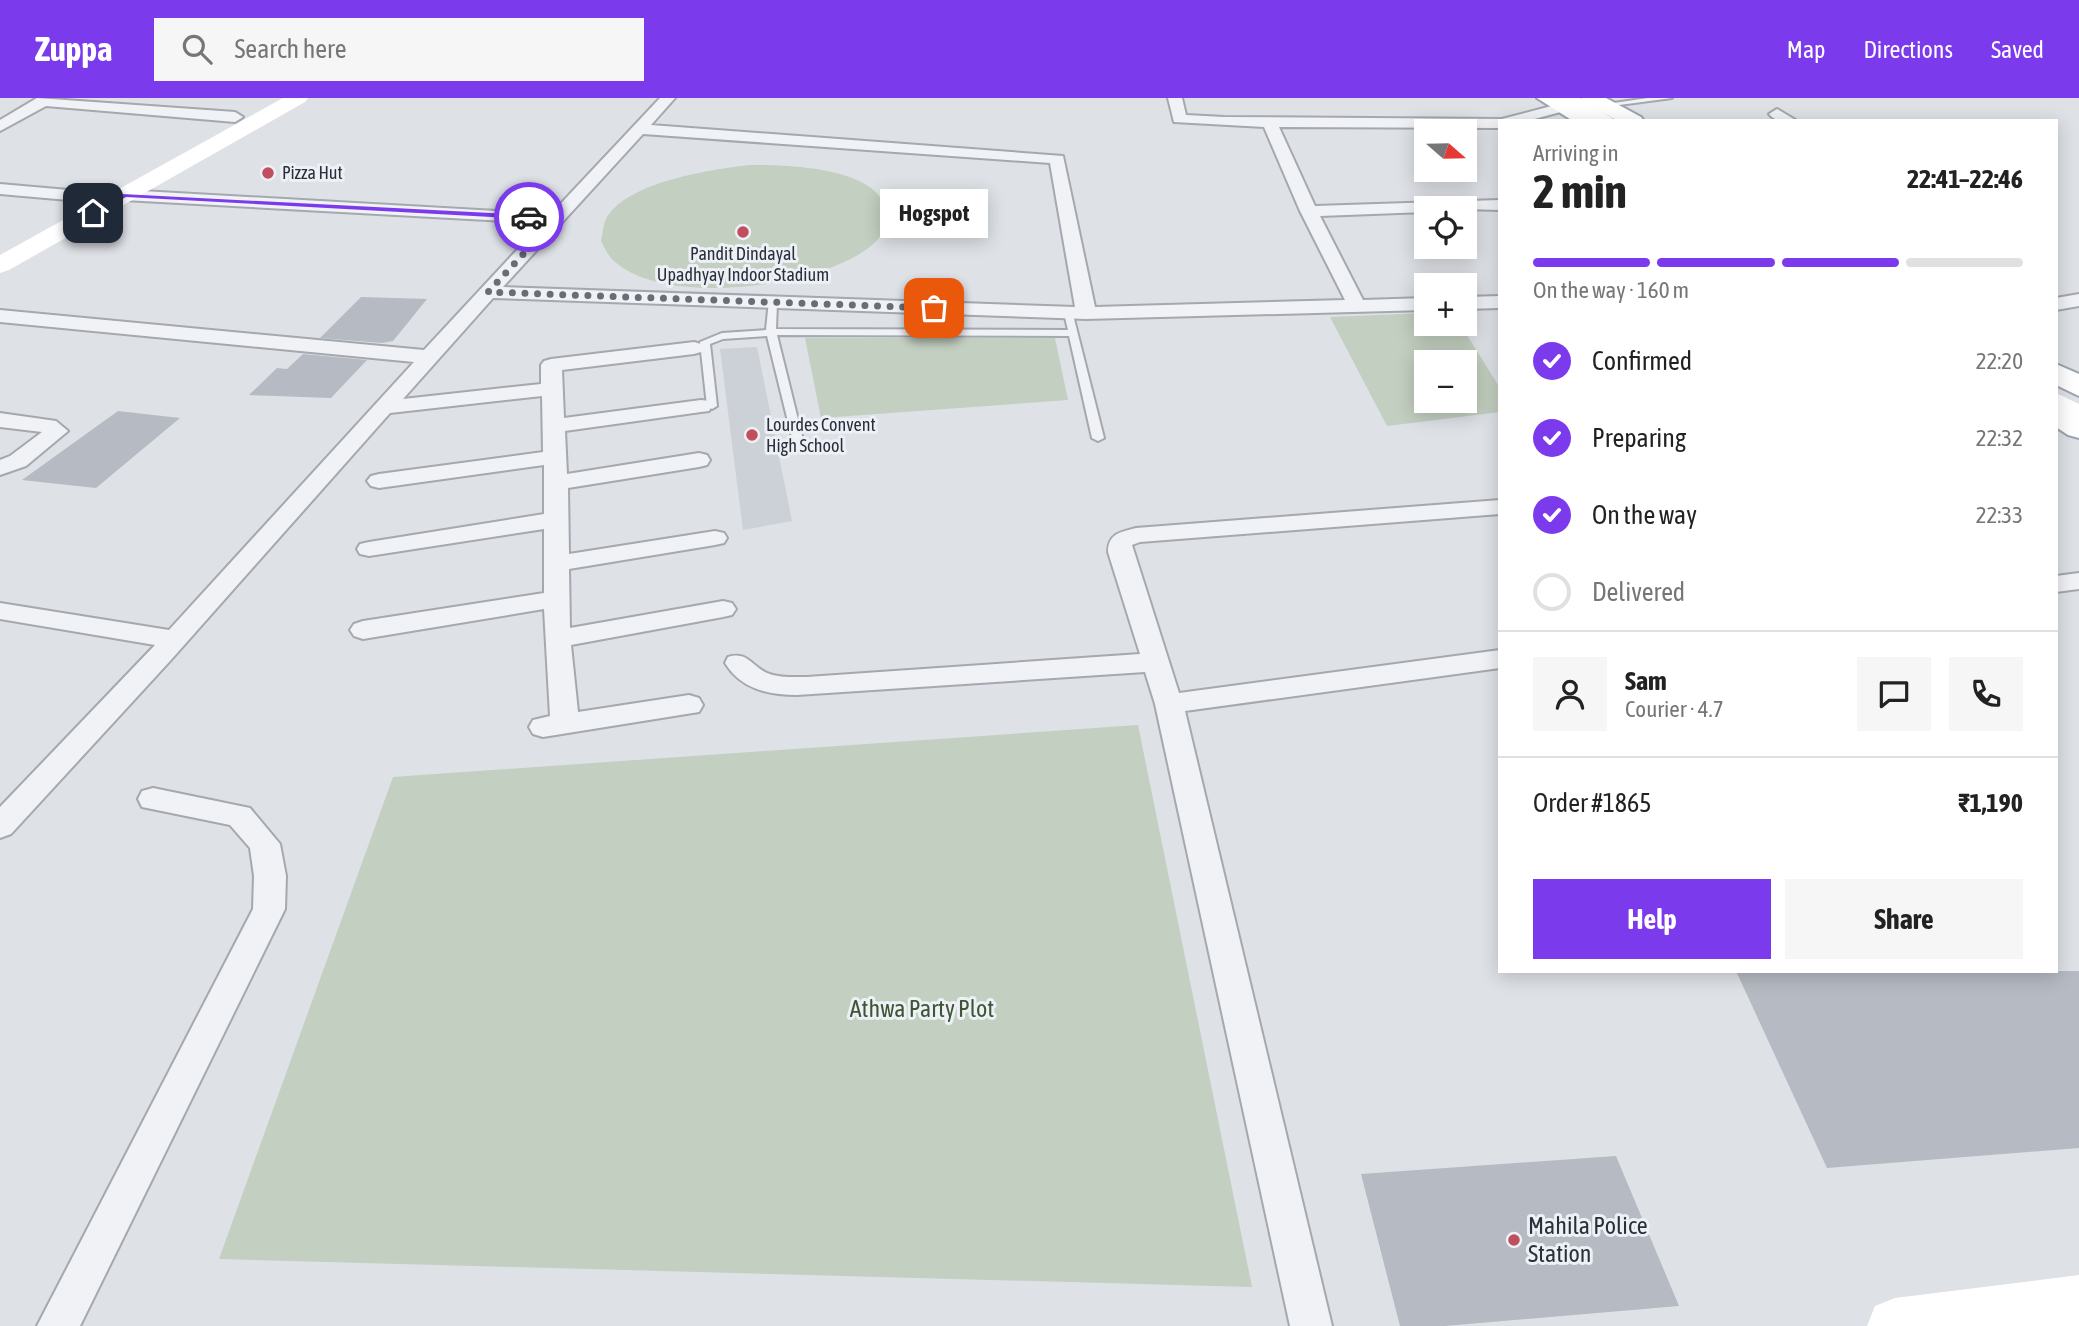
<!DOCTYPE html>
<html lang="en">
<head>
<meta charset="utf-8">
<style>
	:root { --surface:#fff; --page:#f6f6f6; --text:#222; --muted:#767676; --line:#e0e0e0; --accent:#7c3aed }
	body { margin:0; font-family:"Asap Condensed",sans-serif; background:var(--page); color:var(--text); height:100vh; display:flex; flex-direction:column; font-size:26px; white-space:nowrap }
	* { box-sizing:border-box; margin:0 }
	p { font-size:23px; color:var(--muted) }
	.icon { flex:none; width:38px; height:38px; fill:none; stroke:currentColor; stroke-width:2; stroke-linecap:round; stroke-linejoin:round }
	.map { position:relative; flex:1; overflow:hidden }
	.sheet { position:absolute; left:1498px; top:21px; width:560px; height:854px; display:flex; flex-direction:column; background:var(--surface); border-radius:0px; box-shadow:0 4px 18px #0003 }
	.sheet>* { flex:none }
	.needle { width:46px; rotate:110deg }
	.buttons { position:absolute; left:1414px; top:21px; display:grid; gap:14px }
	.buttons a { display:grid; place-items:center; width:63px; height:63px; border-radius:0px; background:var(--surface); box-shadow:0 4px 18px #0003; font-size:35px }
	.pin { position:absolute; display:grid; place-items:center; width:60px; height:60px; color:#fff; margin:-30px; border-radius:14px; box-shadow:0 4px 10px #0006 }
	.courier { position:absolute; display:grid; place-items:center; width:70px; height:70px; margin:-35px; border:5px solid #7c3aed; border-radius:50%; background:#fff; color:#222; box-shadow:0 2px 9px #0007 }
	.bubble { position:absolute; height:49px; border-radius:0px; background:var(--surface); box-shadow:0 4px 18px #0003; font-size:23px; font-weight:700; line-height:49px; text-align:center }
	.overview em { font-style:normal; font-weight:700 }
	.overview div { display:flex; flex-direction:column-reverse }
	.overview { display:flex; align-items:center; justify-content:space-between; height:119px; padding:0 35px }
	h1 { font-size:46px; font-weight:700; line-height:52px }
	.bar { display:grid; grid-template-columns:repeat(4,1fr); gap:10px 7px; align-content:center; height:84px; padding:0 35px }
	.bar i { height:9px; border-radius:5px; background:var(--line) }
	.bar .on { background:var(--accent) }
	.bar p { grid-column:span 4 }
	.line { display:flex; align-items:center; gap:18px; padding:0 35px; border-top:2px solid var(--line) }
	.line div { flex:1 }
	.round { display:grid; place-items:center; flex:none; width:74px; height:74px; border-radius:0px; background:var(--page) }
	ol { padding:0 35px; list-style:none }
	li { display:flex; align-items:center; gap:21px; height:77px }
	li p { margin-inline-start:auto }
	li .icon { padding:7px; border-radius:50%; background:var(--accent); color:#fff; stroke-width:4 }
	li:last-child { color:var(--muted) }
	li i { width:38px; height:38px; border:4px solid var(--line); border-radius:50% }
	.cta { display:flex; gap:14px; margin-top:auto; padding:14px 35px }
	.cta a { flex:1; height:80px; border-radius:0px; background:var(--accent); color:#fff; font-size:28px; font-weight:700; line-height:80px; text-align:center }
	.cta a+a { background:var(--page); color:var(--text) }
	header { display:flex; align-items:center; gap:42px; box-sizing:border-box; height:98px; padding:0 35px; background:var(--accent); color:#fff }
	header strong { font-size:33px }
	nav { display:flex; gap:38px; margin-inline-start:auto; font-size:24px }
	.search { width:490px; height:63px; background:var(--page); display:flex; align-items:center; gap:18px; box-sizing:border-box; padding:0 24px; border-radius:0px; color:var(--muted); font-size:26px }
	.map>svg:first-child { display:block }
	.built { fill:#ccd0d7 }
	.green { fill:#c3cfc0; fill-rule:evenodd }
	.building { fill:#b6bac2 }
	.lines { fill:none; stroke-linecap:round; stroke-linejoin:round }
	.lane-casing { stroke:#a4a8af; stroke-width:4 }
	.street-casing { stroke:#a4a8af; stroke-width:4 }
	.primary-casing { stroke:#9ea5b0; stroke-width:4 }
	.lane { fill:#f0f2f5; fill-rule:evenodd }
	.street { fill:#f0f2f5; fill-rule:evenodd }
	.secondary { fill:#fff; fill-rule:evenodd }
	.primary { fill:#fff; fill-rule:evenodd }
	.route { fill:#7c3aed }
	.done { stroke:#686d77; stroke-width:7; stroke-dasharray:0 12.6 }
	.poi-dot { fill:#c04e5f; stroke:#edf0f4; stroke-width:2.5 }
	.labels { text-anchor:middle; stroke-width:6; stroke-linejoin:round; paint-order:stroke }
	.far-poi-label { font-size:18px; fill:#292f3b; stroke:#edf0f4; text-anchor:start }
	.near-park-label { font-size:24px; fill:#3d5537; stroke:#edf0f4 }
	.near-poi-label { font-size:24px; fill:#292f3b; stroke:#edf0f4; text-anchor:start }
</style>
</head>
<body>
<header>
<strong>Zuppa</strong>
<div class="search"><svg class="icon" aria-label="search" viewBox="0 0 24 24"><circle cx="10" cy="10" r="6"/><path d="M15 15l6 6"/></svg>Search here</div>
<nav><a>Map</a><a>Directions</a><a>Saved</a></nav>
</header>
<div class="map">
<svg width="2079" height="1228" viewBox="0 0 2079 1228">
	<rect width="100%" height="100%" fill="#dee1e6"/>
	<!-- built -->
	<path class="built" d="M757,249L792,423L743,432L720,251Z"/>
	<!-- green -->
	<path class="green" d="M749,67C783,67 880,68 886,114C887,126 883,138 873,146C824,190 661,211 612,161C607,156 604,148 601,143C603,136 603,127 606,121C627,83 711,72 749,67Z
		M1426,215V226H1460L1500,290V314L1387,328L1330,219ZM1426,264H1465V303H1426Z
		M805,240H1055L1068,302L821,320Z
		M1138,627L1252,1189L219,1161L393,679Z"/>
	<!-- building -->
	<path class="building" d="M361,199L427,201L393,243L382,245L320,240Z
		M303,256L367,262L331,300L249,297L277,270L287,271Z
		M118,313L180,320L96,390L22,382Z
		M1736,873H2079V1050L1827,1070Z
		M1616,1058L1679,1208L1445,1228H1400L1361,1076Z"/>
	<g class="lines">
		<defs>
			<path id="lane" d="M1648,0H1672L1604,9L1600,7Z
				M769,202L777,204L776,231L1068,232L1064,215L1072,213L1104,340L1098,343L1092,340L1069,238L777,237L805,350L803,352H795L767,238L723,241L710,246L717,308L712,311L707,308L700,244L722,235L766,232Z"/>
			<path id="street" d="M37,0L235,14L243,19L235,24L46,8L0,33V22Z
				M660,0H675L651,27L1063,58L1095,209L1345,202L1300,113L1264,29L1174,24L1168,0H1182L1186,17L1224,19L1502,21L1563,5L1570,9L1568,12L1527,23H1500V30L1279,29L1315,108L1500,102V112L1426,110V114L1320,118L1363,202L1426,200V212L1086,221L493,200L403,301L541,286V267L544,263L551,261L694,244L701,246L704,250L701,254L694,256L562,272L564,320L701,302L709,303L712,308L709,313L701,314L565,333L567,376L699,355L707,357L710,362L707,367L699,369L568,390L569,456L715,433L724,435L727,440L724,445L715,447L569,471L570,530L723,503L732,505L736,511L732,517L723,519L571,547L578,614L689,597L699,600L703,607L699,614L543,639L533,636L529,629L533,622L550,618L544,511L363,541L354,538L350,532L354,526L363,523L544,495V431L369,458L360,456L357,451L360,446L369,444L544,416V367L379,390L371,388L367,383L371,378L379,376L543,354L542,298L390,315L170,563L11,736L0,740V709L155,547L0,521V505L169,532L414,264L0,224V212L424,252L542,125L124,102L91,104L0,96V86L91,94L124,92L551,116ZM643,36L1050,65L1075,209L503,189Z
				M1777,11L1797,23C1787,23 1776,25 1769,16Z
				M2079,196V208L2056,212V200Z
				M1500,198V210L1465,211V199Z
				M0,315L56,323L68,333L26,368L0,377V362L10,358L42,334L0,329Z
				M1500,402V416L1140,444L1132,447L1179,595L1500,552V570L1185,613L1332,1228H1290L1155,606L1145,574L797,597C768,597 741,591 725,565L728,559C748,553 751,568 767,575C779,580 794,579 807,579L1140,556L1108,454C1108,436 1120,434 1136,430Z
				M2079,475V491L2056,494V478Z
				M153,690L250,710L280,746L286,778L285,811L80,1228H37L253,811L254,778L250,750L230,727L142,709L138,701L142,693Z"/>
			<path id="primary" d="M1537,0H1562L1599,23H1573Z
				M1581,0H1606L1641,19L1644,23H1618L1584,4Z
				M2056,266L2079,276V298L2056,287Z
				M2056,307L2079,318V340L2068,337L2056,329Z"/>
		</defs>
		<!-- lane casing -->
		<use href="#lane" class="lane-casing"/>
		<!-- street casing -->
		<use href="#street" class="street-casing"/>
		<!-- primary casing -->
		<use href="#primary" class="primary-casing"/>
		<!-- lane -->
		<use href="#lane" class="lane"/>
		<!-- street -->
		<use href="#street" class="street"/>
		<!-- secondary -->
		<path class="secondary" d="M283,0H308L305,4L9,172L0,175V157Z
			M1555,0H1580L1617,23H1591Z
			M2056,295L2079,306V328L2068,325L2056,317Z
			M2079,1177V1228H1867L1875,1208L1895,1200Z"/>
		<!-- primary -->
		<use href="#primary" class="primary"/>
	</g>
	<!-- route -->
	<path class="route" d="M122,96L529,117L533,119L529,121L126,99L95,116L89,115Z"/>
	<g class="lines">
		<!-- done -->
		<path class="done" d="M529,119L556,121L488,194L934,210"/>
	</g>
	<!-- markers -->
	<g class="poi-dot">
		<circle cx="268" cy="75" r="7"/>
		<circle cx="743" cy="134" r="7"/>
		<circle cx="752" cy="337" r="7"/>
		<circle cx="1514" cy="1142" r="7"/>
	</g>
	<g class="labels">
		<!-- far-poi labels -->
		<g class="far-poi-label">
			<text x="282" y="81">Pizza Hut</text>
			<text x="743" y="162" text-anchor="middle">Pandit Dindayal<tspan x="743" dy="21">Upadhyay Indoor Stadium</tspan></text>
			<text x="766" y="333">Lourdes Convent<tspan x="766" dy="21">High School</tspan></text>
		</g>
		<!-- near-park labels -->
		<g class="near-park-label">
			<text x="922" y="919">Athwa Party Plot</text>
		</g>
		<!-- near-poi labels -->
		<g class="near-poi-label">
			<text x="1528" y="1136">Mahila Police<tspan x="1528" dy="28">Station</tspan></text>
		</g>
	</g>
</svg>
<div class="buttons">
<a><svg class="needle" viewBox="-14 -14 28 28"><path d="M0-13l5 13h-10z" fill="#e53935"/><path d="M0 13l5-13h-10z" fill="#767676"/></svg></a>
<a><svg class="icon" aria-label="locate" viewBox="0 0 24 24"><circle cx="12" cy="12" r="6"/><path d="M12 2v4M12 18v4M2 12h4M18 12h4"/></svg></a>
<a>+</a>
<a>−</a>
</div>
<div class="pin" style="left:934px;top:210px;background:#ea580c"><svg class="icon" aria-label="bag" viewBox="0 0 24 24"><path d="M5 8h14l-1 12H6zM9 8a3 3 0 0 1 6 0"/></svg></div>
<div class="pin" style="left:93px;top:115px;background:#1f2937"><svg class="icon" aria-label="home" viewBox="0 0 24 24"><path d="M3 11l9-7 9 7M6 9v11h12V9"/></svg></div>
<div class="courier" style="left:529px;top:119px"><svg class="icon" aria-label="car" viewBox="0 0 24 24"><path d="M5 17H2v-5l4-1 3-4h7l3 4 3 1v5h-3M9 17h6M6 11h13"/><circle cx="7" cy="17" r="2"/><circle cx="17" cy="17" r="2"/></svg></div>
<div class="bubble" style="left:880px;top:91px;width:108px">Hogspot</div>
<section class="sheet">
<div class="overview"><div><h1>2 min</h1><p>Arriving in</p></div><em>22:41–22:46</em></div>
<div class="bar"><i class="on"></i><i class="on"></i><i class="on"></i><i></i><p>On the way · 160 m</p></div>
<ol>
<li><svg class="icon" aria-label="check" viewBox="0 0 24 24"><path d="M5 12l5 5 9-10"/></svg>Confirmed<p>22:20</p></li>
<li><svg class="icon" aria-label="check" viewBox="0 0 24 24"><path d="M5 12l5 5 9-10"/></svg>Preparing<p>22:32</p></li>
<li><svg class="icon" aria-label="check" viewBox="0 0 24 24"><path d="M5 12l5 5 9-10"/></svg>On the way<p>22:33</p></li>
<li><i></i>Delivered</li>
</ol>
<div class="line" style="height:126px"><a class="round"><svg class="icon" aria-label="person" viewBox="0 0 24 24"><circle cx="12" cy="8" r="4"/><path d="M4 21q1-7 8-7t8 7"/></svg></a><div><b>Sam</b><p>Courier · 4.7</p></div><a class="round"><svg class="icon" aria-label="chat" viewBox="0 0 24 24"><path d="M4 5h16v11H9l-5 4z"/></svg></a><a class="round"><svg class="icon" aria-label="phone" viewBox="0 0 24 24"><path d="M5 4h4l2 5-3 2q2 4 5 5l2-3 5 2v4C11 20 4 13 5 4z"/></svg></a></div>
<div class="line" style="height:91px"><div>Order #1865</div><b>₹1,190</b></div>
<div class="cta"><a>Help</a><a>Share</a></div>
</section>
</div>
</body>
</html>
